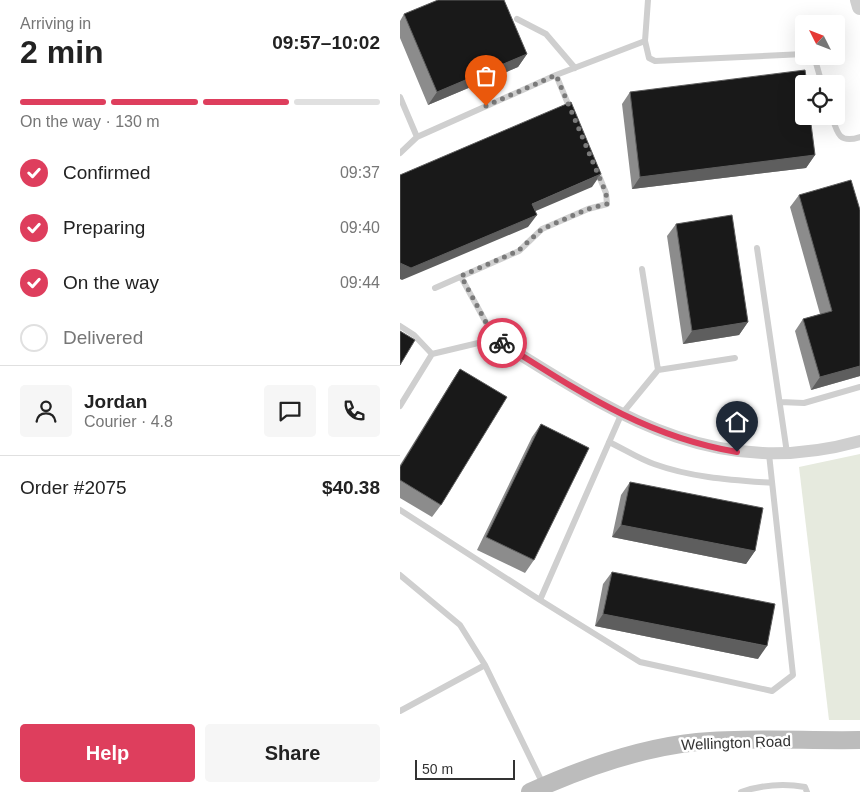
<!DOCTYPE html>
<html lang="en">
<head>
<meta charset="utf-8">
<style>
	:root { --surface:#fff; --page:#f6f6f6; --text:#222; --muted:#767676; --line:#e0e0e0; --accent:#de3e5d }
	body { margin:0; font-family:Helvetica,sans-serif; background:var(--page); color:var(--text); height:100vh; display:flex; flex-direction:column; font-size:19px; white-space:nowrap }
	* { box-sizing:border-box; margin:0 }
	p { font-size:16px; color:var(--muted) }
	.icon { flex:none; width:28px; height:28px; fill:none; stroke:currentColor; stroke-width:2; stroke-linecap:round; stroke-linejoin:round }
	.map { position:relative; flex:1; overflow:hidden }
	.details { display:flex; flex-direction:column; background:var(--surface); width:400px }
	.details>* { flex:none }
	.needle { width:32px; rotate:312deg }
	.buttons { position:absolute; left:395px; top:15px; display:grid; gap:10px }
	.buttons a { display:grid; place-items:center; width:50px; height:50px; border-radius:5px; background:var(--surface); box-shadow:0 5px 20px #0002; font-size:25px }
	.scale { position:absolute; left:15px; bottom:12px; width:100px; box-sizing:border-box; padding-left:5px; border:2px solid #323232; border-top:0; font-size:14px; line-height:18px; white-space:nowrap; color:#323232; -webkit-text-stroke:4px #fff; paint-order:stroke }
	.pin { position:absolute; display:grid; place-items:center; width:42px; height:42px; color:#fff; margin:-51px -21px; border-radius:50% 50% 50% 0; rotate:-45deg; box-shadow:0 0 5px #0007 }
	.pin .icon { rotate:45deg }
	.courier { position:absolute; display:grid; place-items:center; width:50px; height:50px; margin:-25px; border:4px solid #de3e5d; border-radius:50%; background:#fff; color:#222; box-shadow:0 1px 6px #0007 }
	.overview em { font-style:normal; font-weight:700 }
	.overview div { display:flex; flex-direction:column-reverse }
	.overview { display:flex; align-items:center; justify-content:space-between; height:85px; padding:0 20px }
	h1 { font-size:32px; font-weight:700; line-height:38px }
	.bar { display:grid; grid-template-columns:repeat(4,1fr); gap:8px 5px; align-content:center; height:60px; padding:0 20px }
	.bar i { height:6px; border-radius:4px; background:var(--line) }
	.bar .on { background:var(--accent) }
	.bar p { grid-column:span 4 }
	.line { display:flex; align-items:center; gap:12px; padding:0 20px; border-top:1px solid var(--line) }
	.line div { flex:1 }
	.round { display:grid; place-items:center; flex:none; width:52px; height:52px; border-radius:5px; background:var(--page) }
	ol { padding:0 20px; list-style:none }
	li { display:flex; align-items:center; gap:15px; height:55px }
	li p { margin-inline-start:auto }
	li .icon { padding:5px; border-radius:50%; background:var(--accent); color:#fff; stroke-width:4 }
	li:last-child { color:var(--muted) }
	li i { width:28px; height:28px; border:2px solid var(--line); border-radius:50% }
	.action { display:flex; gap:10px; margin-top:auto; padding:10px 20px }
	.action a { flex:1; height:58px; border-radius:5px; background:var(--accent); color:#fff; font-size:20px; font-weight:700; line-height:58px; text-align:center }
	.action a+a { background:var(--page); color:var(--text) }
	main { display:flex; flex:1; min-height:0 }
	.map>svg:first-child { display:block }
	.green { fill:#e6eade }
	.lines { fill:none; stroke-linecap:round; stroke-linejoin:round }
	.service { stroke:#cfcfcf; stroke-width:6 }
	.minor { stroke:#cfcfcf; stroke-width:12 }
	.tertiary { stroke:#cfcfcf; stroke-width:16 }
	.secondary { stroke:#bcbcbc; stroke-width:18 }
	.wall { fill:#8c8c8c }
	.shaded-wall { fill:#5e5e5e }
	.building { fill:#191919; stroke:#5e5e5e }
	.done { stroke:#7a7a7a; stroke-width:5; stroke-dasharray:0 9 }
	.route { stroke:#de3e5d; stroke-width:6 }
	.labels { text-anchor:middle; stroke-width:5; stroke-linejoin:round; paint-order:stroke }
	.street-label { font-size:15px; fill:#323232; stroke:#fff }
</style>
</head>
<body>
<main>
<section class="details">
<div class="overview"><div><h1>2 min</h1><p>Arriving in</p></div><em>09:57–10:02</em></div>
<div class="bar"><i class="on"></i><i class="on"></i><i class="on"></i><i></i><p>On the way · 130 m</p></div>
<ol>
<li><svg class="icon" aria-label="check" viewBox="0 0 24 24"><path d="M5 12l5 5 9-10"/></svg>Confirmed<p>09:37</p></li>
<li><svg class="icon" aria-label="check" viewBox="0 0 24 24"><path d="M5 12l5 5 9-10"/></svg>Preparing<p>09:40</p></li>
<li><svg class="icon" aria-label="check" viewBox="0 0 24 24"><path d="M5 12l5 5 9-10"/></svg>On the way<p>09:44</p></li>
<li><i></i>Delivered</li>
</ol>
<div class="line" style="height:90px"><a class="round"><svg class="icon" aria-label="person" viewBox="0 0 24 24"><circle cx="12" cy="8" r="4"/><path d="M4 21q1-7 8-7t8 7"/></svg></a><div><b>Jordan</b><p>Courier · 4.8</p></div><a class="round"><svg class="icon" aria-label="chat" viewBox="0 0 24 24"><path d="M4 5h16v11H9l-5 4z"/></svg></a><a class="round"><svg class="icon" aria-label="phone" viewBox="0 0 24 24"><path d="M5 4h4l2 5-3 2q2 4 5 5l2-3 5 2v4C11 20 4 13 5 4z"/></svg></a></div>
<div class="line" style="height:65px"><div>Order #2075</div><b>$40.38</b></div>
<div class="action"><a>Help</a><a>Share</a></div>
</section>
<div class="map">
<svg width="460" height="792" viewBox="0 0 460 792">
	<rect width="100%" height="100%" fill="#fff"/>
	<!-- green -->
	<path class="green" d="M460,454V720H429L399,467Z"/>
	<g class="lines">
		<!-- service -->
		<path class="service" d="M117,19L146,34L175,68
			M245,41L249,58L255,61L404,54
			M414,56L422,84
			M156,75L171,111
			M0,97L17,137L156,75L245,41L248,0
			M432,116C437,133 439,144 460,137
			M0,153L17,137
			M357,248L387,453
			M242,269L258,370L221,415L140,600L240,662L372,691L393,675L369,454
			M35,288L119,251L142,229L188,209L207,204L206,193L197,171
			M0,326L14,335L32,354
			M258,370L335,358
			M380,402L404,403L460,387
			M0,406L32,354L95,339L61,277
			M209,442C224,449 239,459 254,464C293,478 332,480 372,483
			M0,510L140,600
			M0,575L60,625L85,665
			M0,711L85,665L143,784
			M341,792C362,785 384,783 405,787L407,792"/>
		<!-- minor -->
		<path class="minor" d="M95,339C214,413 312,482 460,441"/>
		<!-- tertiary -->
		<path class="tertiary" d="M458,0L460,7"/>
		<!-- secondary -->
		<path class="secondary" d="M130,792C183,768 239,748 297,742C351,737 406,741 460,740"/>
	</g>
	<!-- wall -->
	<path class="wall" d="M4,14L127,54L118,67L28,105L0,38V21Z
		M230,92L415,155L406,168L232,189L222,104Z
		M399,195L460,210V376L411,390L395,331L403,319L420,314L390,207Z
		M276,224L348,322L339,335L283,344L267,236Z
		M60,369L41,505L32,517L0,498V465L52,381Z
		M141,424L134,560L125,573L77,550L132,437Z
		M230,482L355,551L346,564L212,537L221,495Z
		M212,572L358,659L195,626L203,584Z"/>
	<!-- shaded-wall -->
	<path class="shaded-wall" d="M127,54L118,67L28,105L37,92Z
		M415,155L406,168L232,189L240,177Z
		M201,174L192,187L124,216L132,204Z
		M137,215L128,227L2,280L0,279V263Z
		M348,322L339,335L283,344L292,331Z
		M460,366V376L411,390L420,377Z
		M221,525L355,551L346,564L212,537Z
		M203,614L367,646L358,659L195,626Z"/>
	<!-- building -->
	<path class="building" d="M38,0H104L127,54L37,92L4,14Z
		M405,70L407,84H404V116H410L415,155L240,177L230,92Z
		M171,102L201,174L132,204L137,215L11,268L0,263V175Z
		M451,180L460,210V366L420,377L403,319L432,311L399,195Z
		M332,215L348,322L292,331L276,224Z
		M0,331L15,340L0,365Z
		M60,369L107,397L41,505L0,480V467Z
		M141,424L189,448L134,560L86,537Z
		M230,482L363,508L355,551L221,525Z
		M212,572L375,604L367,646L203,614Z"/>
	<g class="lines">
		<!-- done -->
		<path class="done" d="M86,106L156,75L206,193L207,204L188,209L142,229L118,251L61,276L95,339L102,343"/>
		<!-- route -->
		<path class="route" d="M102,343C180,392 244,436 337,452"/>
	</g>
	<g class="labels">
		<!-- street labels -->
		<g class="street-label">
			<text transform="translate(336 743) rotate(-2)" y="5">Wellington Road</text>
		</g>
	</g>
</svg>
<div class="buttons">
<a><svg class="needle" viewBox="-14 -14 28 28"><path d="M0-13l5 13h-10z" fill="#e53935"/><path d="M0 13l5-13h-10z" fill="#767676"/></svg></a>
<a><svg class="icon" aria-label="locate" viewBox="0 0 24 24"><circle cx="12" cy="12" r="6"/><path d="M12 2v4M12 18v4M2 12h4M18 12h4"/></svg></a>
</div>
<div class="scale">50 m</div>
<div class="pin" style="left:86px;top:106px;background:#ea580c"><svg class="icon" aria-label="bag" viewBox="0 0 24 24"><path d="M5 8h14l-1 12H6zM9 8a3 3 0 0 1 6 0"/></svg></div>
<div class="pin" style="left:337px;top:452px;background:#1f2937"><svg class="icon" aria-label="home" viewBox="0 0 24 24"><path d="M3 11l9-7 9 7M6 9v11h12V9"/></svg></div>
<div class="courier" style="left:102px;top:343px"><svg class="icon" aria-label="bike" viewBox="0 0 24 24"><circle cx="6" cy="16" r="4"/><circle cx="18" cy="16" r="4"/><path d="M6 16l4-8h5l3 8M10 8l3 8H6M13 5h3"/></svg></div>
</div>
</main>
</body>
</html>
